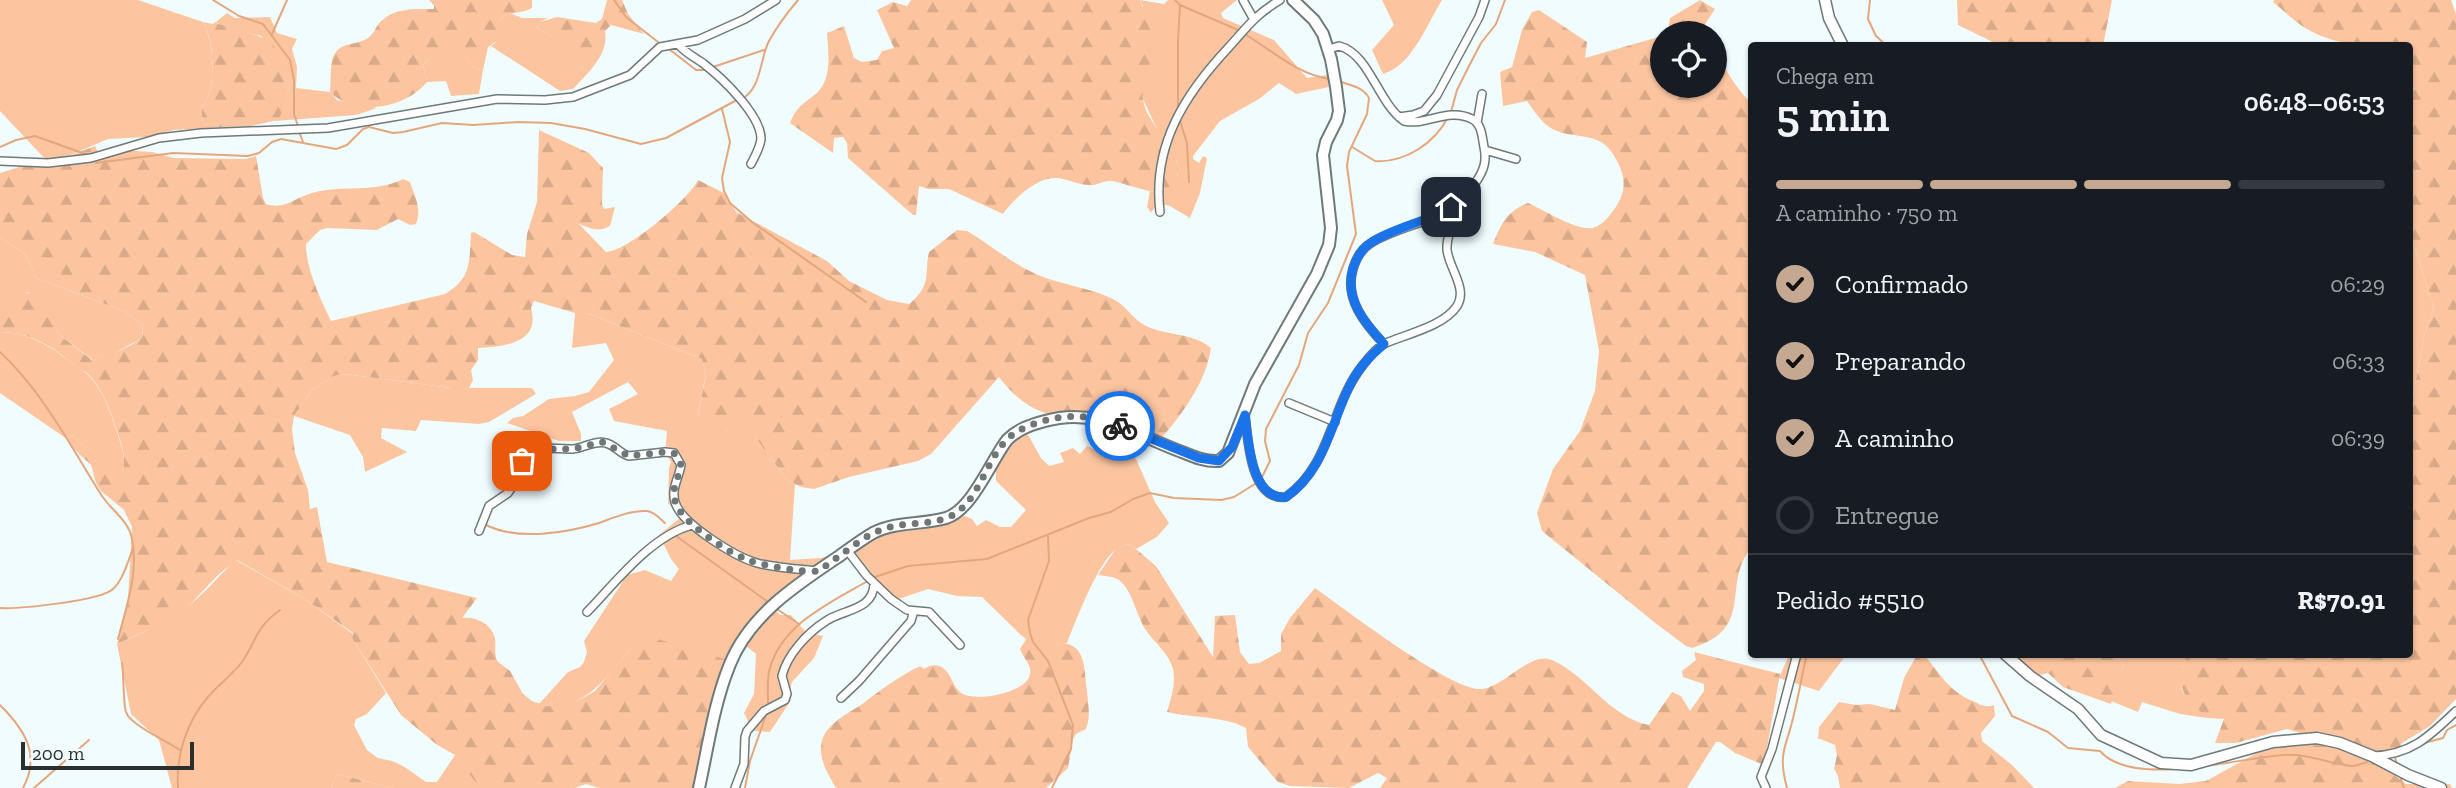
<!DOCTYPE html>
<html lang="pt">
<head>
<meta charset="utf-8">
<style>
	:root { --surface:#171b24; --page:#20242c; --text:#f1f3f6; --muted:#9ea1a6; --line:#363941; --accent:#c4a892 }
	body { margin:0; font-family:"Zilla Slab",serif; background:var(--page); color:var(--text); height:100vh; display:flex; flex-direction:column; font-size:26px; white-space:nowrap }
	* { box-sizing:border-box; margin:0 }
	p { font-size:23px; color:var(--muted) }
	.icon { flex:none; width:38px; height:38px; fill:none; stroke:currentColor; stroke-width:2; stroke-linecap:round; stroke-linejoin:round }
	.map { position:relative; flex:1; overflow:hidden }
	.sheet { position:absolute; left:1748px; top:42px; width:665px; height:616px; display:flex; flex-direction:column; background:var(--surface); border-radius:7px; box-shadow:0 2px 5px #0004 }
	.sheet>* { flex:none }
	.buttons { position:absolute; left:1650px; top:21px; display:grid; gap:14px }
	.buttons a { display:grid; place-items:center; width:77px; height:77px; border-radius:50%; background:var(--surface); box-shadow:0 2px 5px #0004; font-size:35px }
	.scale { position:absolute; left:21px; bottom:18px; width:173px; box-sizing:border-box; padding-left:7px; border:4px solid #292e2e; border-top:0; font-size:19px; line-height:24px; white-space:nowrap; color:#292e2e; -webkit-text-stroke:5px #f0fcfe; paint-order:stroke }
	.pin { position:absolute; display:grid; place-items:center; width:60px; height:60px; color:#fff; margin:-30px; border-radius:14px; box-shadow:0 4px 10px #0006 }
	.courier { position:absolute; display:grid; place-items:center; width:70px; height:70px; margin:-35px; border:5px solid #1a73e8; border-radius:50%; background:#fff; color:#222; box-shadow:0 2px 9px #0007 }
	.head em { font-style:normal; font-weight:600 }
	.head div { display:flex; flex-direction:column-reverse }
	.head { display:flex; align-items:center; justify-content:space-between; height:119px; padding:0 28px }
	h1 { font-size:46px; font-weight:600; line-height:52px }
	.bar { display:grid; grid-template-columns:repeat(4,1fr); gap:10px 7px; align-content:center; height:84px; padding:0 28px }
	.bar i { height:9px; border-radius:5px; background:var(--line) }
	.bar .on { background:var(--accent) }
	.bar p { grid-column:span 4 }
	.line { display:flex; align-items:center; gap:18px; padding:0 28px; border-top:2px solid var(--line) }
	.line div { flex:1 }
	ol { padding:0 28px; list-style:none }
	li { display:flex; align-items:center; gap:21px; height:77px }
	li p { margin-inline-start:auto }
	li .icon { padding:7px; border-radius:50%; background:var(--accent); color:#111; stroke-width:4 }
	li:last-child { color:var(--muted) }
	li i { width:38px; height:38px; border:4px solid var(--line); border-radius:50% }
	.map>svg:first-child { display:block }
	.green { fill:#fcc5a0 }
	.forest { fill:url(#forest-firs) }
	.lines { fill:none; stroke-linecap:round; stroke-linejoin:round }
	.stream { stroke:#e3a77e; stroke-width:2 }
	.street-casing { stroke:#6e797a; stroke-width:10 }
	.secondary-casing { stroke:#6e797a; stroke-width:13 }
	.primary-casing { stroke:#6e797a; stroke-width:14 }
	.street { stroke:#fff; stroke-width:7 }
	.secondary { stroke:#fff; stroke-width:10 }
	.primary { stroke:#fff; stroke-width:10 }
	.done { stroke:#6f7677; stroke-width:7; stroke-dasharray:0 12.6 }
	.route { stroke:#1a73e8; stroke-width:9 }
</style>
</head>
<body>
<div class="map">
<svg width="2456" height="788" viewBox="0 0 2456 788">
	<defs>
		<pattern id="forest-firs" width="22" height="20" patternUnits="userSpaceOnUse" patternTransform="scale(1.75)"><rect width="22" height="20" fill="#fcc5a0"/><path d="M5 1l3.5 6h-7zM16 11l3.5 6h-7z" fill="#d8aa8a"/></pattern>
	</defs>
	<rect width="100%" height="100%" fill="#f0fcfe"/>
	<!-- green -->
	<path class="green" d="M0,0H138L203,22C213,41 214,65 211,87C208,105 195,105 206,128L174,130L147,137L108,139L61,159H45L0,111Z
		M1140,0L1164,4L1168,0H1237L1221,13L1223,18L1274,40L1307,78L1327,75L1329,87L1296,94L1279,83L1259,99L1220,121L1193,156V159L1199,163L1203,156L1207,158L1200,193L1190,218L1170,206L1158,203L1151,213L1147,207L1150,191L1160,193L1175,184L1178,174L1177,161L1155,125L1143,99V6Z
		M1382,0H1442C1427,24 1412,66 1383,74L1372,50L1394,25Z
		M227,13L235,18L270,17L277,33L297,39L292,49L297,67L296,88L330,92L337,100L377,108L356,115L275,121C284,112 286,94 292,80L261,36L222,26L216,22Z
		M510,13L522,18H548L540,22L537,28C553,37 578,48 581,67L589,72L573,89L560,91L491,46L495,43L501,18Z
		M451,48L463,49C469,59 470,70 483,70L479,94L451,96L446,81L427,82L423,65L433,55Z
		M2410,232L2434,308L2424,336L2410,412Z
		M0,237L25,254L36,278L126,312L143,325L142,338L111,355L96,356L93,360L61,336L54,327V316L28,292L19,298H0Z
		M575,313H587L702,359L706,374L698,415L725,433L739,414L787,480L795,484L790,560L820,558L838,554L776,599L731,661L632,647C609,674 582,716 539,704L568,672L580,667L584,662L587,652L584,641L627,575L645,570L671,581L679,569L671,559L659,535L681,517L668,503L669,468L671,462L665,452L667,431L614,421L609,409L638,394L628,382L572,412L581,434V441H559L507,423L513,418L523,416L549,399L575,396L589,392L614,360L606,343L572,348Z
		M0,332C30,332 51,347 73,364C78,368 83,370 87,374C102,387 111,413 117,432C122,449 127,457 122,474L72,436L67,439L0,393Z
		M345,374L451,388H532L536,394L489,422L479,424L421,420L416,431L382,428L381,438L407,452L365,472L363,457L350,435L294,416L312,390L334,376Z
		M1023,433H1027L1041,458L1049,466L1064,462L1060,453L1073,448L1080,454L1087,446L1098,451L1109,437L1136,459L1155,502L1169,523L1157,537L1136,549L1130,544C1125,545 1119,546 1115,550C1097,565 1076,620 1067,643H1060L1051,659L1021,635L982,597L957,596L928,589L896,600L875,583L852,553L882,533L960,514L972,519L977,526L986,520L1000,527H1011L1026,510L996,481V463L1009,442Z
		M236,560L306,600L353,634L352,638L386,693L367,714L356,719L354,725L367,750L378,758L392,761L403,766L426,782H437L455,755L478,784L477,788H393L337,774L331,788H172L159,740L131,714L117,644C141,634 173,619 193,602C209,589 221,573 236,560Z
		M775,610L780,615H791L806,632L823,636L814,658L792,682L788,698L791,700L770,732L744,730L748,721L744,713L754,694L756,654L746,646Z
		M1789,655H1846L1819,691L1779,678Z
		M2008,655H2071L2048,673L2036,676Z
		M2109,655H2186C2177,697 2180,689 2207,718L2180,714L2142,702L2138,712L2111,701L2124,665L2116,656Z"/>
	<!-- forest -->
	<path class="forest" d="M429,0H532V8C521,14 511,11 501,18C499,31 502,40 488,47L483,70C470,70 469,59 463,50C446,48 435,53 423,65L427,82C406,108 355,118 330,92C331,82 330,62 334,55C342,41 356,46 368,38C374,34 376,26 381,21C396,7 416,9 434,9V5Z
		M607,0H622L628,14L644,34L611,25L605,31C608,47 599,60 589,72L581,67C574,48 555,38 537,28L540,22L557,17L596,23L602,19Z
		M911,0H1140C1145,13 1153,33 1153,47C1152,64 1141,82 1143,100C1147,126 1179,145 1178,171C1177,209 1133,184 1112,181C1105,180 1099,185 1092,185C1079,186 1067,178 1055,178C1035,178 1013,200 1003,214L949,189H928L919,186L916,215H913L848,158L847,143L843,137L834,138L833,153L790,123C799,99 814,101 823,85C831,71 828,48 827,33L844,26L854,58L862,62L877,60L882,51L894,48L877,10L893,2L907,6Z
		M1700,0L1715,9L1705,24L1710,33H1670L1668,30L1670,18Z
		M1957,0H2112L2103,46L1999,45L1958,25Z
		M2274,0H2451L2456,14V699L2430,726L2402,743L2385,768L2406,784H2450L2452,788H2115L2128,781L2179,784L2206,781L2284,738L2303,734L2287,729L2236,743H2215L2224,719L2207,718L2186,698L2180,682L2186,655L2410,654V412L2424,336L2434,308L2410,232V46C2374,45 2339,48 2307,29C2295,22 2284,11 2273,2Z
		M1539,10L1587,42L1585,58L1662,36V86H1715V46C1724,69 1735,87 1752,104V547C1720,584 1757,628 1692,648L1686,646L1654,622L1542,531L1537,513L1553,469L1580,431L1595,391L1599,351L1585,275L1535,252L1493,244C1501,224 1507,211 1528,203C1544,210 1576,231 1593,228C1600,226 1606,220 1610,215C1629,192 1627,175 1611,151C1598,133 1575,138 1557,131C1543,126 1535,112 1527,101L1503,106L1500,72L1512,67L1522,30L1532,12Z
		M203,22L213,24L215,22C224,27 233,28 243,31C271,37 285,53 292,80C286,94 285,108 278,120L250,126L206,128C195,105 208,105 211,87C214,65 213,40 203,22Z
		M539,130L589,153L603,168L602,204L604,209L615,207L610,226C598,233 590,228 579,224L606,252C628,251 688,200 698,180L724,193L736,212L827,261L849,281L887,300L909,304C932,285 924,276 929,252L957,230L967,231C991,245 1011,263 1036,274C1060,285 1089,287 1113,299C1124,304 1131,316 1141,323C1163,337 1191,331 1211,348C1206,382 1183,413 1161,439C1151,435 1141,429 1131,427C1076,414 1039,430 999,377L931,454L918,461L849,477L814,489L801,487L787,480L739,415L725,433L720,436L698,415L706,375L702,359L587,313H575L534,301L531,308C541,344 504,346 478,348V360L471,370L473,380L469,388H451L345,374L334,376L312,390L294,416L292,429L295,453L308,490L310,509L317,507L327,562L477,598L462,618C475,616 491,623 495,638C496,646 494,653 497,661L510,671L523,694L532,701L547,706L560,705L581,699L595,691L632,647L651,637L731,661L695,788H599L586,784L575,788H477V784L455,755L436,744L401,715L352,638L353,633L306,600L237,560L219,574L179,616L117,644L128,600L132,527L124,510L101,491L96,483L91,465L74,449L67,439L72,436L122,473C127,458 122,446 117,431C111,412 102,387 87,373C83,370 77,368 73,364C51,346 30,332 0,332V298C14,298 24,292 37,292L47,300L54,316V327L61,336L92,360L96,356C114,355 127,348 142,338L143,325L126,312L36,278L25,254L0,237V173L45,159H61L95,146L98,152L119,150L152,152L174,158L246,159L256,156L263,198L266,204C285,210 294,198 312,193C342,184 374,194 403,179L410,182C415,197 422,209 416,224L410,225L398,219L377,230L327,228L320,230L306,244C306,269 320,298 331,321L445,294C472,278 469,262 471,233L474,232L512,255L525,257L527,234L537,202Z
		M1130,544L1156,566L1213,657L1215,616L1235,615L1240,652L1249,664L1259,663L1281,651V634L1290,618L1315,588C1346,610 1448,688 1479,689C1502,690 1530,650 1552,660C1588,676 1609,717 1649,725L1672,692L1681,696L1690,711L1704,691V684L1683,677L1682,671L1696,660L1694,652L1780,674L1764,765L1735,753L1720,742H1716L1687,788H1380L1387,778L1378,773L1349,788L1290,786L1278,782L1248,747L1246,728C1224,716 1192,718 1167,712C1171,698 1176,684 1173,669C1169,654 1157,645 1148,633C1136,618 1134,592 1119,580C1113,576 1105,576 1098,575L1117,547Z
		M1027,638L1050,658L1060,643C1087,643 1084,671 1087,691C1088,705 1091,716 1086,729L1076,734L1073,739L1068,768L1046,788H836C829,776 820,762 821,747C822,724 850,713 865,702C886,686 897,678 920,666L924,669C929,666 933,664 939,666C953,671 951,688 963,694C978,702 1028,692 1030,674C1032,665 1023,658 1020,649Z
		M1917,655H1924C1940,673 1949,692 1973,701C1981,705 1985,708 1994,705L1995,716L1981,733L1982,741L2012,765L2034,788H1840L1838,776L1834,769L1837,755L1835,745L1818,738L1819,727L1839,702L1856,705L1870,704L1895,710L1904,678Z
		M2109,655L2116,656L2124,665L2111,704L2063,687L2048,673L2068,655Z
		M337,774L393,788H331Z"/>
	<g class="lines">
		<!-- stream -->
		<path class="stream" d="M213,0L239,16L263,24L290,60L294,80V114L298,126
			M614,0L626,17L658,42
			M1175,0L1180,5L1238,30
			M1870,0L1868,19L1876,36L1887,46
			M1243,33C1272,50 1296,74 1329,79
			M272,34L287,0
			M669,49L696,70H704
			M713,67L764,50
			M745,97C762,84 760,58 769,41C777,26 787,13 798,0
			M722,109L730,142L722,178L724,191L730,203L752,222L866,302
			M1178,109V40L1180,6
			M1451,112L1457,90L1469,66L1481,43L1496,24L1505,0
			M1180,121L1187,143L1189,182
			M300,134L303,142
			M0,147L16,140L35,136L85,154
			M1352,147L1375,161C1405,163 1435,143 1448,117
			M96,163L173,153L248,156L259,153L272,142L281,139L336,149L347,145L363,129L369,127L393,133L403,132L442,123L473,125L518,122L551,123L585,129L641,144L666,138L735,101
			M0,352C43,392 71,447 102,496C112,511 129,521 132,539C139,572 126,608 118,639
			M1262,477L1270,461L1265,441L1266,429L1299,365L1308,333L1328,303L1356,234L1347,166L1349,152L1367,114L1369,98C1363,87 1350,85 1338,81
			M486,525C518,541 566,533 599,523C613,518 631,510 647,511C655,512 659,518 665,523
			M676,536L768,602
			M1048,536L1049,561L1028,620L1030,633L1033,642L1048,661L1073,725L1071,749L1052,788
			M875,577L908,566L987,559L1089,518L1111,512L1133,499L1150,493L1174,498L1221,500L1234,497L1258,482
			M0,608C20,609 100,601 113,589C123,580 128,561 133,549
			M777,609L799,624
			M1979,654L2012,716L2048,732L2068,748L2100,751C2132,788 2232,759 2283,755C2307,753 2329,764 2352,766C2358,766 2366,762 2372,760
			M122,663C124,675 123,703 126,712C130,725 167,741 180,750
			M768,704C768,694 767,682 769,672C779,626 829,603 866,582
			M0,705C25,730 41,755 23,788
			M2424,743L2443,738L2447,730L2456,725
			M2395,758L2397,764
			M2400,776L2404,788
			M34,788L89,740
			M178,788C176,756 186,722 208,697C218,685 232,675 242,662C257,640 255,628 280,610
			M745,788L750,761L766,715
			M1787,788C1777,751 1787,747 1794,714C1799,694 1802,674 1807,654"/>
		<defs>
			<path id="street" d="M1243,0L1253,18
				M678,44C686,54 695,57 704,64C722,78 760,114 761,138C761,146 755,156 751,164
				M1329,49L1339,46C1370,54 1377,102 1404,121C1427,126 1448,107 1472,119C1482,124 1482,137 1484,147C1487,161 1484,170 1476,182C1472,187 1468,195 1463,199C1438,223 1399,225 1371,243C1361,249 1356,258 1353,269C1344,299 1365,324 1384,344
				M1399,117L1413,115L1424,111L1437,95L1479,17L1485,0
				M1477,123L1482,94
				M1485,150L1516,159
				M0,161L48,163L91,158L159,138L201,133L328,128L497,99L545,100L573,97L630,75L660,47L698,40L745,19L776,0
				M1160,212C1152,145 1185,94 1229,47C1248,26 1255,15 1280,0
				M1289,403L1335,422
				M1245,415C1248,439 1250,501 1286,497C1332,465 1330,406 1363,365C1369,357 1377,347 1386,343C1407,334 1444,326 1457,306C1468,289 1449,268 1447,250C1446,233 1457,216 1463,200
				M479,531L489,506L508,493L518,478L524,454C540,444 556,450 573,449C584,448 594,440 606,443C615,445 620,454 629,456L665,452L674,453L681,465C679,478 671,488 675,502C681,524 736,557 757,563C776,568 797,569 817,571
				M847,550L867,576L891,599L907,610L929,612L960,645
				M587,612C616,582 651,536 692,525
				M841,698L859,681L911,621L913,614L911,611
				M2372,756C2411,755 2430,736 2456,711
				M735,788L744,764L745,737L747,731L764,711L785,700L787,694L782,676C787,655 807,633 826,621C843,609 874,611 874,583
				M1766,788L1761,777L1772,749L1797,654"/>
			<path id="secondary" d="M1825,0L1829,18L1843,46
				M2005,654L2030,676L2078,709L2101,735L2161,763L2191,765L2273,742L2317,738L2340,743L2372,756L2408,775L2441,788"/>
			<path id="primary" d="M699,788C708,747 714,703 730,664C750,615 796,585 838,557C849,549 861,540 873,533C896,521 922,525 946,518C972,510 991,461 1007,440C1018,429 1030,425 1045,421C1097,406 1135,435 1182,452C1194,457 1206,462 1219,461L1228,453L1255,384L1317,274L1329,245L1331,228L1323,155L1326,142L1337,120L1339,111L1336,87L1331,59L1323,34L1314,20L1293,0"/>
		</defs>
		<!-- street casing -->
		<use href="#street" class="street-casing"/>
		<!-- secondary casing -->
		<use href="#secondary" class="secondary-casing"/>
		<!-- primary casing -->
		<use href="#primary" class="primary-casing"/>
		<!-- street -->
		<use href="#street" class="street"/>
		<!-- secondary -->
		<use href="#secondary" class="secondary"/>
		<!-- primary -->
		<use href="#primary" class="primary"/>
	</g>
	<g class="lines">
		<!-- done -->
		<path class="done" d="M522,461L524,454L532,449H573L602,442L629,456L665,452L674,453L681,465C679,478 671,488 675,501C680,522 729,553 748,560C760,565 805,573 817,571C823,569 830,562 835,559C852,547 869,532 890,527C909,522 935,525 953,515C985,496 987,445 1022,429C1054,414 1087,412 1120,426"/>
		<!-- route -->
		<path class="route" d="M1120,426L1199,458L1219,461L1232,447L1245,415C1248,439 1251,501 1286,497C1326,469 1331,421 1352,381C1360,366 1371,355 1384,344C1365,323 1344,299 1353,268C1357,257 1362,248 1372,242C1396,227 1426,222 1451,207"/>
	</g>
</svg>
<div class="buttons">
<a><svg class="icon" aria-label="locate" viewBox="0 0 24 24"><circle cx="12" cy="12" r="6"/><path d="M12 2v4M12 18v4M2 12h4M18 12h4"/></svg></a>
</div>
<div class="scale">200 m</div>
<div class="pin" style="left:522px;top:461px;background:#ea580c"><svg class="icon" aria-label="bag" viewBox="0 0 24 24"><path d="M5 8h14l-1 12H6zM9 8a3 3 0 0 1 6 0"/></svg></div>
<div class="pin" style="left:1451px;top:207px;background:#1f2937"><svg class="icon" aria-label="home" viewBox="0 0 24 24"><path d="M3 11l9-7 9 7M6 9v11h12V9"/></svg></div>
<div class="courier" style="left:1120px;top:426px"><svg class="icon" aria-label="bike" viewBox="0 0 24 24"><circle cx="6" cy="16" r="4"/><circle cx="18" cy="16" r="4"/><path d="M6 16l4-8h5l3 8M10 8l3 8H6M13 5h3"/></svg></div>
<section class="sheet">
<div class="head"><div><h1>5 min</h1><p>Chega em</p></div><em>06:48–06:53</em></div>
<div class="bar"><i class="on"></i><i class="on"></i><i class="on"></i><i></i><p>A caminho · 750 m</p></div>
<ol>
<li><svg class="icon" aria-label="check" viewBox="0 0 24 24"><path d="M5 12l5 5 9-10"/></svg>Confirmado<p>06:29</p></li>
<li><svg class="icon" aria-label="check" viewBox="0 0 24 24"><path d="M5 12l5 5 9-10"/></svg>Preparando<p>06:33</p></li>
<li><svg class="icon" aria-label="check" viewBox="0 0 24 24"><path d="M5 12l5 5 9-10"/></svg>A caminho<p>06:39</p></li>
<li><i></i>Entregue</li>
</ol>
<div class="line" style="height:91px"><div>Pedido #5510</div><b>R$70.91</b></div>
</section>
</div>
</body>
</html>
